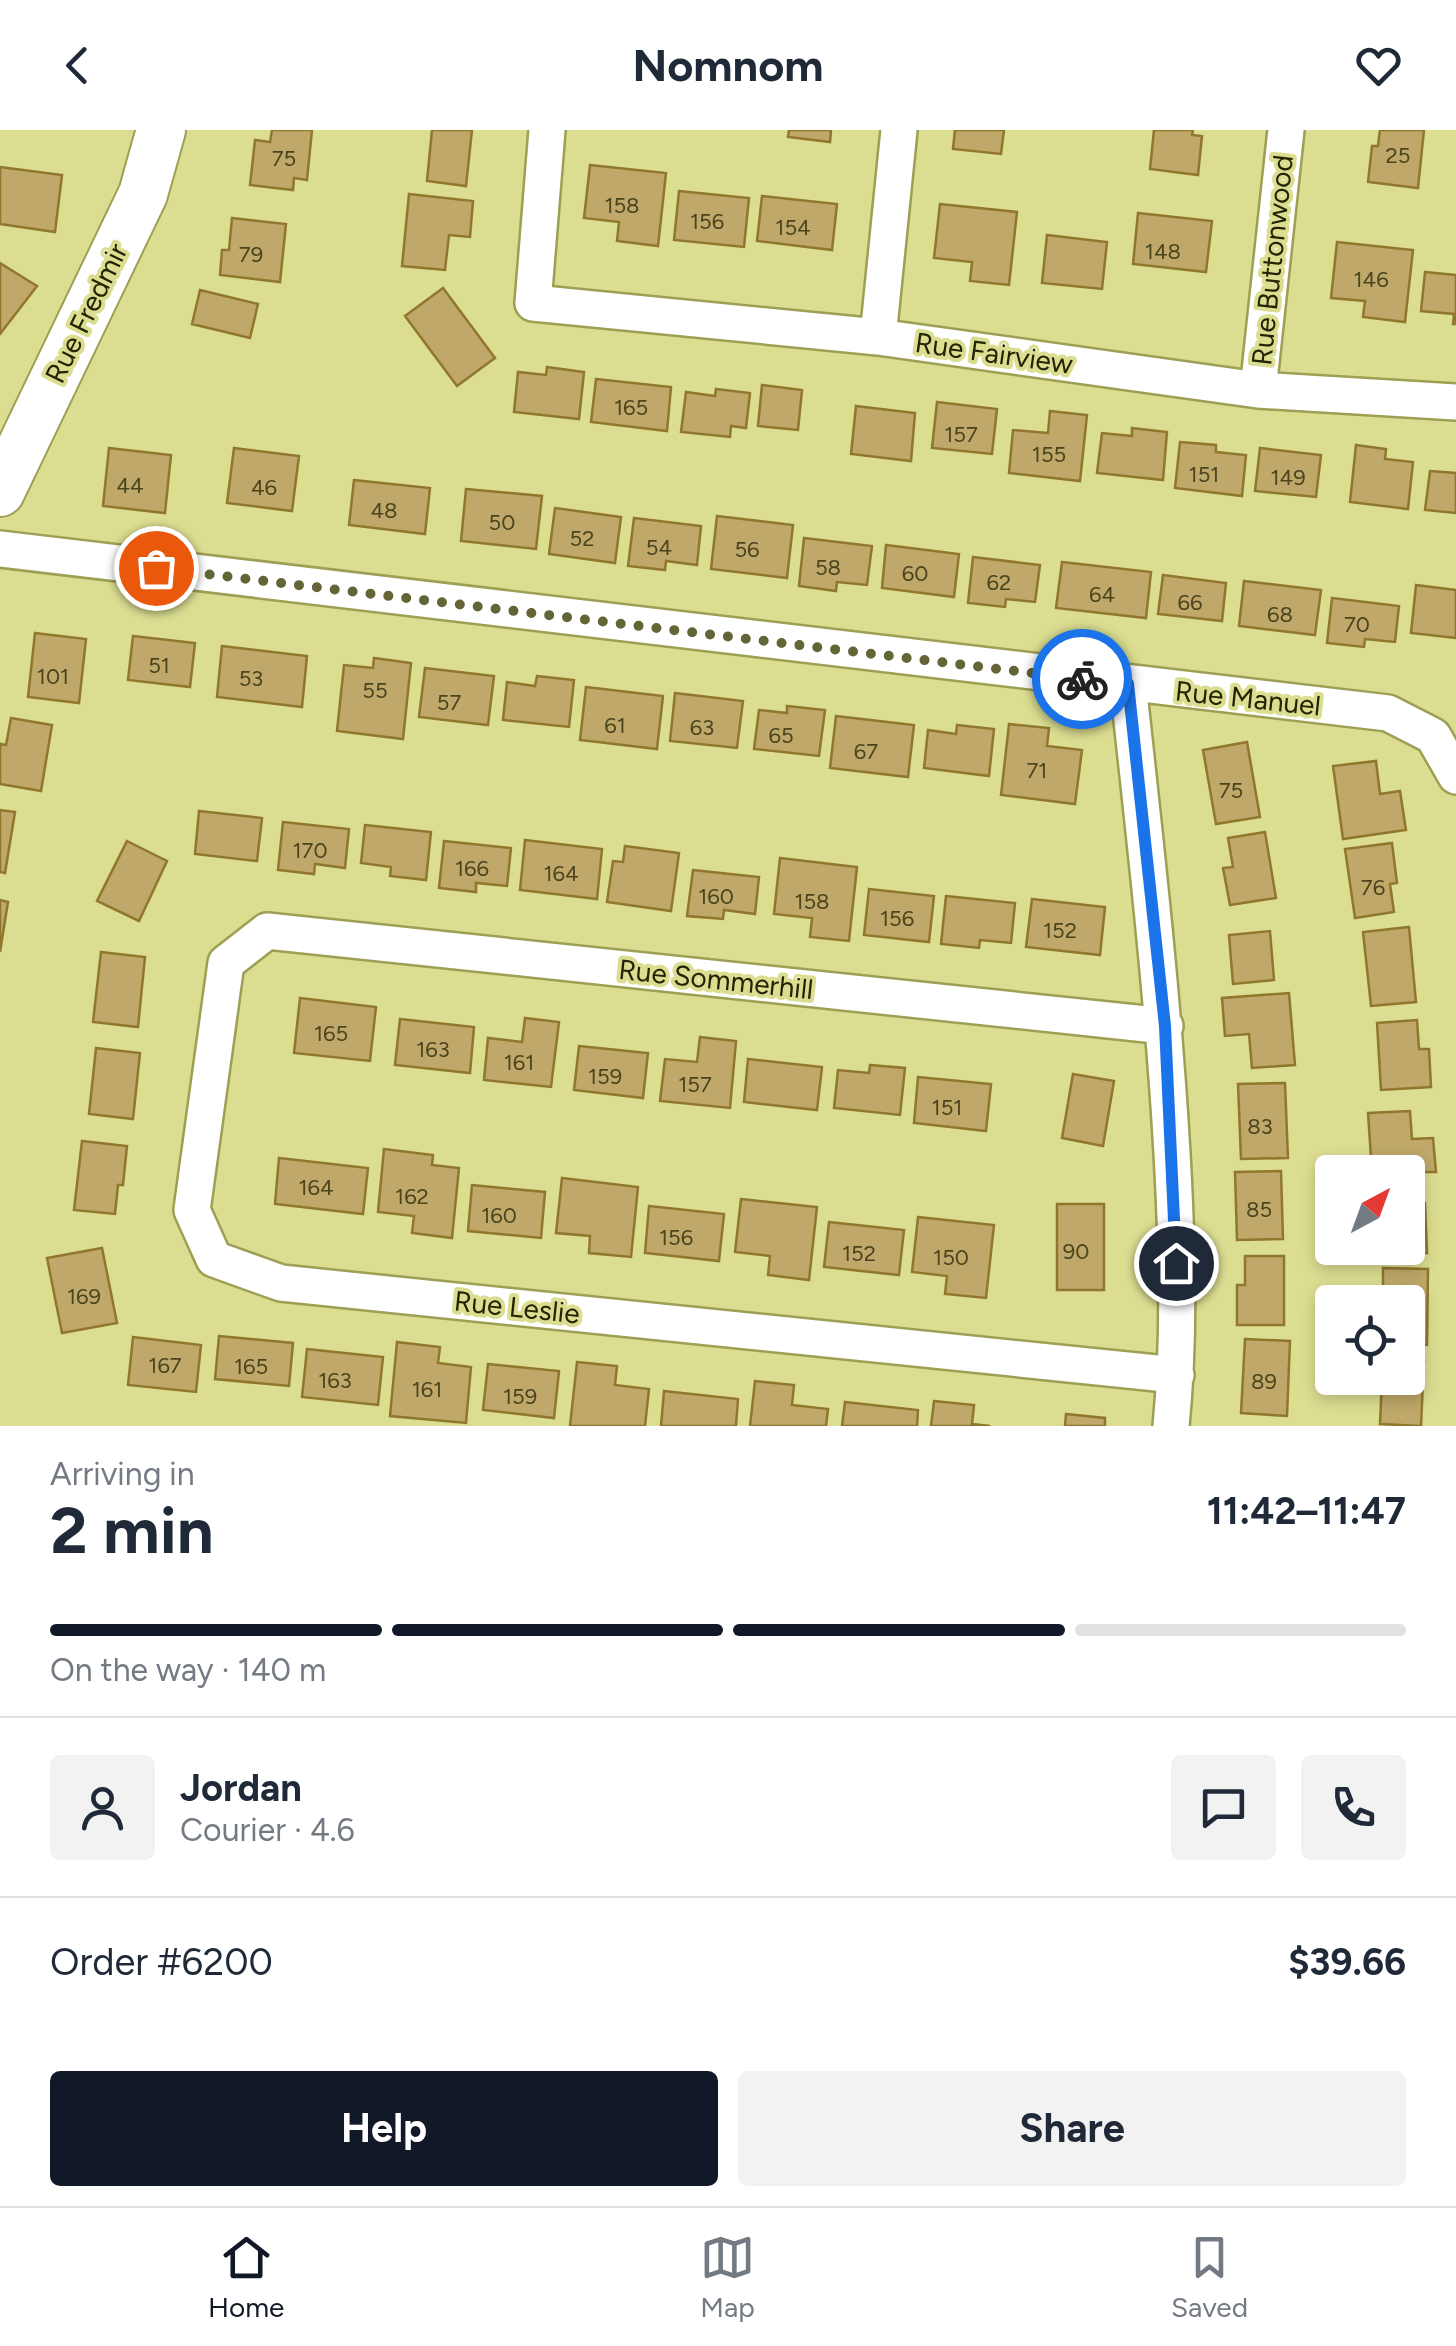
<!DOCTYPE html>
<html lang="en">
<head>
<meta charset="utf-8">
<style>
	:root { --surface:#fff; --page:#f2f2f3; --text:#1f2937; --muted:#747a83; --line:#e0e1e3; --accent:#111827 }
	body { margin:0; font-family:Figtree,sans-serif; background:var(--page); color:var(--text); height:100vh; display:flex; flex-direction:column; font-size:38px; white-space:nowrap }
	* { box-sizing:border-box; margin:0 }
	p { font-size:32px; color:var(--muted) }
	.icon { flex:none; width:55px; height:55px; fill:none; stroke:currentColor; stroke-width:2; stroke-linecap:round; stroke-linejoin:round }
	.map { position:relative; height:1296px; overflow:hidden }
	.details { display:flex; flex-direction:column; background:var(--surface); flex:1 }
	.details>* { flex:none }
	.needle { width:65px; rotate:41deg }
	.buttons { position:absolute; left:1315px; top:1025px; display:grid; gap:20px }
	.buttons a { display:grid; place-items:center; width:110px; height:110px; border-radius:10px; background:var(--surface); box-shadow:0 5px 15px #0003; font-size:50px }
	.pin { position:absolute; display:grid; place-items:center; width:85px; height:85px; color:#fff; margin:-42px; border:5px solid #fff; border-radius:50%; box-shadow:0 2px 10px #0007 }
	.courier { position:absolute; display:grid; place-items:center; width:100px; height:100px; margin:-50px; border:8px solid #1a73e8; border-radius:50%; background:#fff; color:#222; box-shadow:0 2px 12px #0007 }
	.headline em { font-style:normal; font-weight:700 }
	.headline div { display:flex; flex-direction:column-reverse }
	.headline { display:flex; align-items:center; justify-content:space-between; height:170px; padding:0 50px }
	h1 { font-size:65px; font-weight:700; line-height:75px }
	.bar { display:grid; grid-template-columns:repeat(4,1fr); gap:15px 10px; align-content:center; height:120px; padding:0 50px }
	.bar i { height:12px; border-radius:8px; background:var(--line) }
	.bar .selected { background:var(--accent) }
	.bar p { grid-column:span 4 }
	.line { display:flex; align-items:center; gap:25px; padding:0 50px; border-top:2px solid var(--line) }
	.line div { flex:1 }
	.round { display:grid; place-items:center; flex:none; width:105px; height:105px; border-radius:10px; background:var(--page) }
	.primary-button { display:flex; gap:20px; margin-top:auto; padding:20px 50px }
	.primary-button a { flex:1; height:115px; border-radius:10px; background:var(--accent); color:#fff; font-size:40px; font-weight:700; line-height:115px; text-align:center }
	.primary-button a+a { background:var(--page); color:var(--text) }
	header { display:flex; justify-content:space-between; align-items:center; height:130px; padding:0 50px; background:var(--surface); font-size:45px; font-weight:700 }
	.menu { display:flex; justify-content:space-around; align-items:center; height:140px; border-top:2px solid var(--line); background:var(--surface); font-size:28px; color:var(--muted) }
	.menu a { display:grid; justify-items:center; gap:5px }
	.menu .selected { color:var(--accent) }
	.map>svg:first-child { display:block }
	.building { fill:#bfa869; stroke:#91772c; stroke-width:2.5 }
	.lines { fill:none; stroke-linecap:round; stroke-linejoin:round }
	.street-casing { stroke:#9d9f54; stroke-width:40 }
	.secondary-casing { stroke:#9d9f54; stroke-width:52 }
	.street { stroke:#fff; stroke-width:35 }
	.secondary { stroke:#fff; stroke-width:48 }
	.done { stroke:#646536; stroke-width:10; stroke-dasharray:0 18 }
	.route { stroke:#1a73e8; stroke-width:12 }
	.labels { text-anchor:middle; stroke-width:8; stroke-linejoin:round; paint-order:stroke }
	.number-label { font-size:22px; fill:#4b451e }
	.street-label { font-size:28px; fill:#242405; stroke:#dbde91 }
</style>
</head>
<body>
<header><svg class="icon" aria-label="back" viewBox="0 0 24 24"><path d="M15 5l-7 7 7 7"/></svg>Nomnom<svg class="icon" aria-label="heart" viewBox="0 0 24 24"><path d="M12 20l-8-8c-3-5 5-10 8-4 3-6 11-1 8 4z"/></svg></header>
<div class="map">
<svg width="1456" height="1296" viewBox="0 0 1456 1296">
	<rect width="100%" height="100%" fill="#dbde91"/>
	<!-- building -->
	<path class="building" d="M272,0H312L307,50L294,48L293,60L250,55L255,10L270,12Z
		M432,0H472L466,56L427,51Z
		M789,0H831L830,12L788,7Z
		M955,0H1004L1001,24L953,19Z
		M1193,0L1192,5L1202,6L1198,45L1150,39L1154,0Z
		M1380,0H1424L1418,58L1368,52L1372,16H1378Z
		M590,35L666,43L658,116L617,111L619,92L584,88Z
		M0,37L62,45L55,102L0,94Z
		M679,61L749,68L744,117L674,110Z
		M409,64L473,71L470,107L449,105L445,140L402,136Z
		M762,66L837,74L832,120L757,111Z
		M940,74L1017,82L1009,155L970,151L972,132L934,128Z
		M1138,83L1212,91L1206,142L1133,134Z
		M232,88L286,94L280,152L220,145L222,120H229Z
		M1047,105L1107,112L1102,159L1042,153Z
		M1337,112L1413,120L1405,192L1363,187L1365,171L1331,168Z
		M0,133L37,156L0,204Z
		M1425,142L1456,145V194H1453L1454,184L1421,181Z
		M443,158L495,228L457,256L405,186Z
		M200,160L258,174L250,208L192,194Z
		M547,237L584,242L579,289L514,282L518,242L546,245Z
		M596,249L671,257L667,301L591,292Z
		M762,255L802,260L798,300L758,296Z
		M716,259L750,263L746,298L731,296L730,307L681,302L686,262L715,266Z
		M937,272L997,279L992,324L932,318Z
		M856,276L915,283L911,331L851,324Z
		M1050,281L1087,285L1080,351L1009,343L1013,300L1048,303Z
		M1132,298L1167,302L1163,350L1097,343L1102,303L1132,306Z
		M1180,312L1216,315V322L1246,325L1242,366L1175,358Z
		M1356,315L1386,319L1385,329L1413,332L1408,379L1350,372Z
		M109,318L171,325L165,383L103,376Z
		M234,318L299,326L292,381L227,373Z
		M1260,318L1321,325L1316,367L1255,361Z
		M1430,341L1456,343V383L1425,380Z
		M354,350L430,358L425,404L349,395Z
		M466,359L542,366L536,419L461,411Z
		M555,378L621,387L615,433L549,424Z
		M717,386L793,395L787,448L711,439Z
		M634,388L701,396L697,435L666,431L665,440L628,436Z
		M804,408L872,416L867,455L837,452L836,461L799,456Z
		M886,415L959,424L954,467L882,458Z
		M973,427L1040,435L1035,472L1006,469L1005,477L968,473Z
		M1062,432L1151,442L1146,488L1056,478Z
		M1163,445L1226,453L1222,491L1158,484Z
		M1244,451L1321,460L1315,505L1239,496Z
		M1416,455L1456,460V508L1411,503Z
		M1332,468L1399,476L1395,512L1365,509L1364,517L1327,513Z
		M35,503L86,509L79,573L28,567Z
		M133,506L195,513L190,557L128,550Z
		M222,516L307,526L302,577L217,567Z
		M374,528L411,533L403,609L337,601L344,535L373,538Z
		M425,538L494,546L488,595L419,587Z
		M537,546L574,550L569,597L503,590L507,552L535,556Z
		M586,557L663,566L657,619L580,610Z
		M675,563L743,571L737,618L670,611Z
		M787,576L825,580L819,626L754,619L759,580L787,583Z
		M836,586L914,595L908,647L830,638Z
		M11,588L52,595L41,661L0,654V618L1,614L6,615Z
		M1009,594L1049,598L1047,616L1082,620L1075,674L1001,665Z
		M957,595L994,599L989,646L924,638L928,600L956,604Z
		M1247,612L1260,687L1216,694L1203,620Z
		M1376,631L1380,664L1400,661L1406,700L1343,709L1333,636Z
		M0,680L15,682L5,743L0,742Z
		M199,681L262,688L257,731L195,724Z
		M283,692L349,699L345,738L315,734L314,744L278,740Z
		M365,695L431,702L426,750L390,746L391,737L361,733Z
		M1265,702L1276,768L1230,775L1223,738L1233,737L1228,708Z
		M525,710L602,719L597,769L520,760Z
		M127,711L167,731L139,791L97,771Z
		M444,711L511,718L507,756L476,753V762L439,758Z
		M1392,713L1397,753L1390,754L1394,782L1355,788L1345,719Z
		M625,716L679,723L671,781L607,772L613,731L623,732Z
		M780,728L857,737L849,811L810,807L812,788L774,784Z
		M693,740L759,747L755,784L724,780L723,789L687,786Z
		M869,759L934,766L929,812L864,805Z
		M946,766L1015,773L1011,813L980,810L979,818L941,814Z
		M1032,769L1105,777L1100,825L1026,817Z
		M0,770L8,772L0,822Z
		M1409,797L1416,872L1371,876L1363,802Z
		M1270,801L1274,850L1233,854L1229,805Z
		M101,822L145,827L138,897L93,892Z
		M1289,863L1295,935L1252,938L1249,904L1225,906L1222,868Z
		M300,868L376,877L370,931L294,923Z
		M525,888L559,892L551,957L484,950L488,908L522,912Z
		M400,889L474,897L470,943L395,935Z
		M1417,890L1419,919H1429L1431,957L1381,960L1377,893Z
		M700,907L736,911L730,978L660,971L665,929L697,932Z
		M579,916L648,923L643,968L574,960Z
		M96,918L140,923L133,989L89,984Z
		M748,929L822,937L817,980L744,972Z
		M870,935L905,938L900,985L834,978L838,940L869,943Z
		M1073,944L1114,951L1103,1016L1062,1008Z
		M918,947L991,954L986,1001L914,993Z
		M1285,953L1288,1028L1241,1029L1238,954Z
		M1410,981L1412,1009L1433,1008L1436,1042H1372L1368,983Z
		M82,1011L127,1016L123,1055H118L115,1084L74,1080Z
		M384,1019L433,1025L432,1035L459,1038L452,1108L412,1103L414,1086L378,1082Z
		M279,1028L368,1038L363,1084L275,1074Z
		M1281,1041L1283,1109L1237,1110L1235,1042Z
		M562,1048L638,1057L631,1127L589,1123L590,1106L556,1103Z
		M472,1055L545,1062L541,1108L468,1101Z
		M741,1069L817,1077L809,1150L768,1145L770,1126L735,1122Z
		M1425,1073L1427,1123L1384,1125V1118H1408V1074Z
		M1057,1074H1104V1160H1057Z
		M649,1076L724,1084L719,1131L645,1123Z
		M918,1087L994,1095L986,1168L945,1164L947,1146L912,1142Z
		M829,1092L904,1100L899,1145L824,1137Z
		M102,1118L117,1193L62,1203L47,1128Z
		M1245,1126H1284V1195H1237V1155H1245Z
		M1383,1138L1428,1139L1427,1215L1408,1214V1172H1383Z
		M219,1206L293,1213L289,1256L215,1249Z
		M133,1207L201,1215L196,1262L128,1255Z
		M1245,1209L1290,1211L1287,1286L1241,1283Z
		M397,1212L440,1217L438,1233L471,1237L466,1293L390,1286Z
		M307,1219L383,1227L378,1275L302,1267Z
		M1408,1229L1424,1230L1421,1296L1380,1294L1382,1248H1408Z
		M577,1232L617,1236L615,1255L649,1259L645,1296H570Z
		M488,1234L559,1241L554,1288L483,1280Z
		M755,1251L794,1255L792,1275L828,1279L826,1296H750Z
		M664,1261L738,1269L736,1296H661Z
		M934,1271L974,1275L972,1294L990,1296H931Z
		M845,1272L918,1280L917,1296H842Z
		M1066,1284L1105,1288V1296H1065Z"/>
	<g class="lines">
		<defs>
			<path id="street" d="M547,0L533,173L878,207L1258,260L1456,272
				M878,207L899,0
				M1258,260L1286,0
				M0,419L1388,583L1433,606L1456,646
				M1128,554C1145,710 1163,866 1172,1023C1177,1114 1180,1205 1171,1296
				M1165,896L267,801L226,833L192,1080L214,1129L281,1153L1176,1245"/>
			<path id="secondary" d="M0,362L143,64L161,0"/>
		</defs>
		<!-- street casing -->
		<use href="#street" class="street-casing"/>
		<!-- secondary casing -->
		<use href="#secondary" class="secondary-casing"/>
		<!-- street -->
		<use href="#street" class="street"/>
		<!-- secondary -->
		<use href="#secondary" class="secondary"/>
	</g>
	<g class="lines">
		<!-- done -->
		<path class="done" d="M156,438L1082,549"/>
		<!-- route -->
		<path class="route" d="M1082,549L1128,554L1165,896L1176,1133"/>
	</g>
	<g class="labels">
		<!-- number labels -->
		<g class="number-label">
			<text x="1398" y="33">25</text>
			<text x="284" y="36">75</text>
			<text x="622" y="83">158</text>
			<text x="707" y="99">156</text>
			<text x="793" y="105">154</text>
			<text x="1163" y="129">148</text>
			<text x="251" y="132">79</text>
			<text x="1371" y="157">146</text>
			<text x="631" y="285">165</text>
			<text x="961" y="312">157</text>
			<text x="1049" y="332">155</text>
			<text x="1204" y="352">151</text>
			<text x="1288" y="355">149</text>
			<text x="130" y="363">44</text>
			<text x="264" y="365">46</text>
			<text x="384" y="388">48</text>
			<text x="502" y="400">50</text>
			<text x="582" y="416">52</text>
			<text x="659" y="425">54</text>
			<text x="747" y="427">56</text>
			<text x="828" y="445">58</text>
			<text x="915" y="451">60</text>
			<text x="999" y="460">62</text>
			<text x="1102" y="472">64</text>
			<text x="1190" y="480">66</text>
			<text x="1280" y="492">68</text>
			<text x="1357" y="502">70</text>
			<text x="159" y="543">51</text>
			<text x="53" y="554">101</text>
			<text x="251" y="556">53</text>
			<text x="375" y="568">55</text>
			<text x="449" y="580">57</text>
			<text x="615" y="603">61</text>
			<text x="702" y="605">63</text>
			<text x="781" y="613">65</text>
			<text x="866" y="629">67</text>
			<text x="1037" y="648">71</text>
			<text x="1231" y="668">75</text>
			<text x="310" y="728">170</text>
			<text x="472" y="746">166</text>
			<text x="561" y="751">164</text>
			<text x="1373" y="765">76</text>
			<text x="716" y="774">160</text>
			<text x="812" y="779">158</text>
			<text x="897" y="796">156</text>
			<text x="1060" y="808">152</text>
			<text x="331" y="911">165</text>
			<text x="433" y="927">163</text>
			<text x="519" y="940">161</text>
			<text x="605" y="954">159</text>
			<text x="695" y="962">157</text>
			<text x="947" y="985">151</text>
			<text x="1260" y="1004">83</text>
			<text x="316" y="1065">164</text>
			<text x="412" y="1074">162</text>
			<text x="1259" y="1087">85</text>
			<text x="499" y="1093">160</text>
			<text x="676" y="1115">156</text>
			<text x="1076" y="1129">90</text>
			<text x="859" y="1131">152</text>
			<text x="951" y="1135">150</text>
			<text x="84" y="1174">169</text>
			<text x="165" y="1243">167</text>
			<text x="251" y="1244">165</text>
			<text x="335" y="1258">163</text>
			<text x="1264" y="1259">89</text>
			<text x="427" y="1267">161</text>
			<text x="520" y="1274">159</text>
		</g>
		<!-- street labels -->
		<g class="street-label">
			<text transform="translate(1272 130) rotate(-84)" y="10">Rue Buttonwood</text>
			<text transform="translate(86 183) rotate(-64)" y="10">Rue Fredmir</text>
			<text transform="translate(994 223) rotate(8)" y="10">Rue Fairview</text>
			<text transform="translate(1248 568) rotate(6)" y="10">Rue Manuel</text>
			<text transform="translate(716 849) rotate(6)" y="10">Rue Sommerhill</text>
			<text transform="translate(517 1177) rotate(6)" y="10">Rue Leslie</text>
		</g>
	</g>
</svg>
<div class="buttons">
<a><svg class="needle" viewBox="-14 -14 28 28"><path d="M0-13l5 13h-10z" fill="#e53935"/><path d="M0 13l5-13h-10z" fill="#747a83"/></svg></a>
<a><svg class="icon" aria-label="locate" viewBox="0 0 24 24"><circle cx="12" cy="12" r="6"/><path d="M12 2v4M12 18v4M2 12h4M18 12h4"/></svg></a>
</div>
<div class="pin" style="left:156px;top:438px;background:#ea580c"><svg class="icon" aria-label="bag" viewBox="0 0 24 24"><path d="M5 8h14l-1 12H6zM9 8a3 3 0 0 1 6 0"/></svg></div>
<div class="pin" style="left:1176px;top:1133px;background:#1f2937"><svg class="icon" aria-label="home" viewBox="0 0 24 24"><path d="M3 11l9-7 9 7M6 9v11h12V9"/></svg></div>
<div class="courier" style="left:1082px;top:549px"><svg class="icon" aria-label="bike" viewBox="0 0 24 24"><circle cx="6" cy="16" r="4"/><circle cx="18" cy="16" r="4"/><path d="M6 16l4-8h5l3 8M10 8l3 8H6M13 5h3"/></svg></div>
</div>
<section class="details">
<div class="headline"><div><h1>2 min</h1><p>Arriving in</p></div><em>11:42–11:47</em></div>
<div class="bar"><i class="selected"></i><i class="selected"></i><i class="selected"></i><i></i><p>On the way · 140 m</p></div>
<div class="line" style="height:180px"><a class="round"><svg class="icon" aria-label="person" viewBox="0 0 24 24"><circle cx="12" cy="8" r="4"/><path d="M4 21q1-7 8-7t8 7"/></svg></a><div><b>Jordan</b><p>Courier · 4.6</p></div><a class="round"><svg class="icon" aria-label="chat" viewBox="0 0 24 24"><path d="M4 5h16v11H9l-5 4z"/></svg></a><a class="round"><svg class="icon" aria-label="phone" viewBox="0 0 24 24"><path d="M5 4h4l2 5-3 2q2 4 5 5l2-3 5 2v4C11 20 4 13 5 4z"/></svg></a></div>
<div class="line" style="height:130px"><div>Order #6200</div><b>$39.66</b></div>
<div class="primary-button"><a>Help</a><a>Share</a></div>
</section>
<nav class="menu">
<a class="selected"><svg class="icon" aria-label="home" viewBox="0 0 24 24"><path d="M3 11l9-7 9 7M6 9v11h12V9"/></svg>Home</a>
<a><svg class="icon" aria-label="map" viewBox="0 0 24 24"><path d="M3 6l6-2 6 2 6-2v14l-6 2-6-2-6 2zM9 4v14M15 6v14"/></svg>Map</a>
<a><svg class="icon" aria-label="saved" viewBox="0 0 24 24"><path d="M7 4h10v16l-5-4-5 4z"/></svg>Saved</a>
</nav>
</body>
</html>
